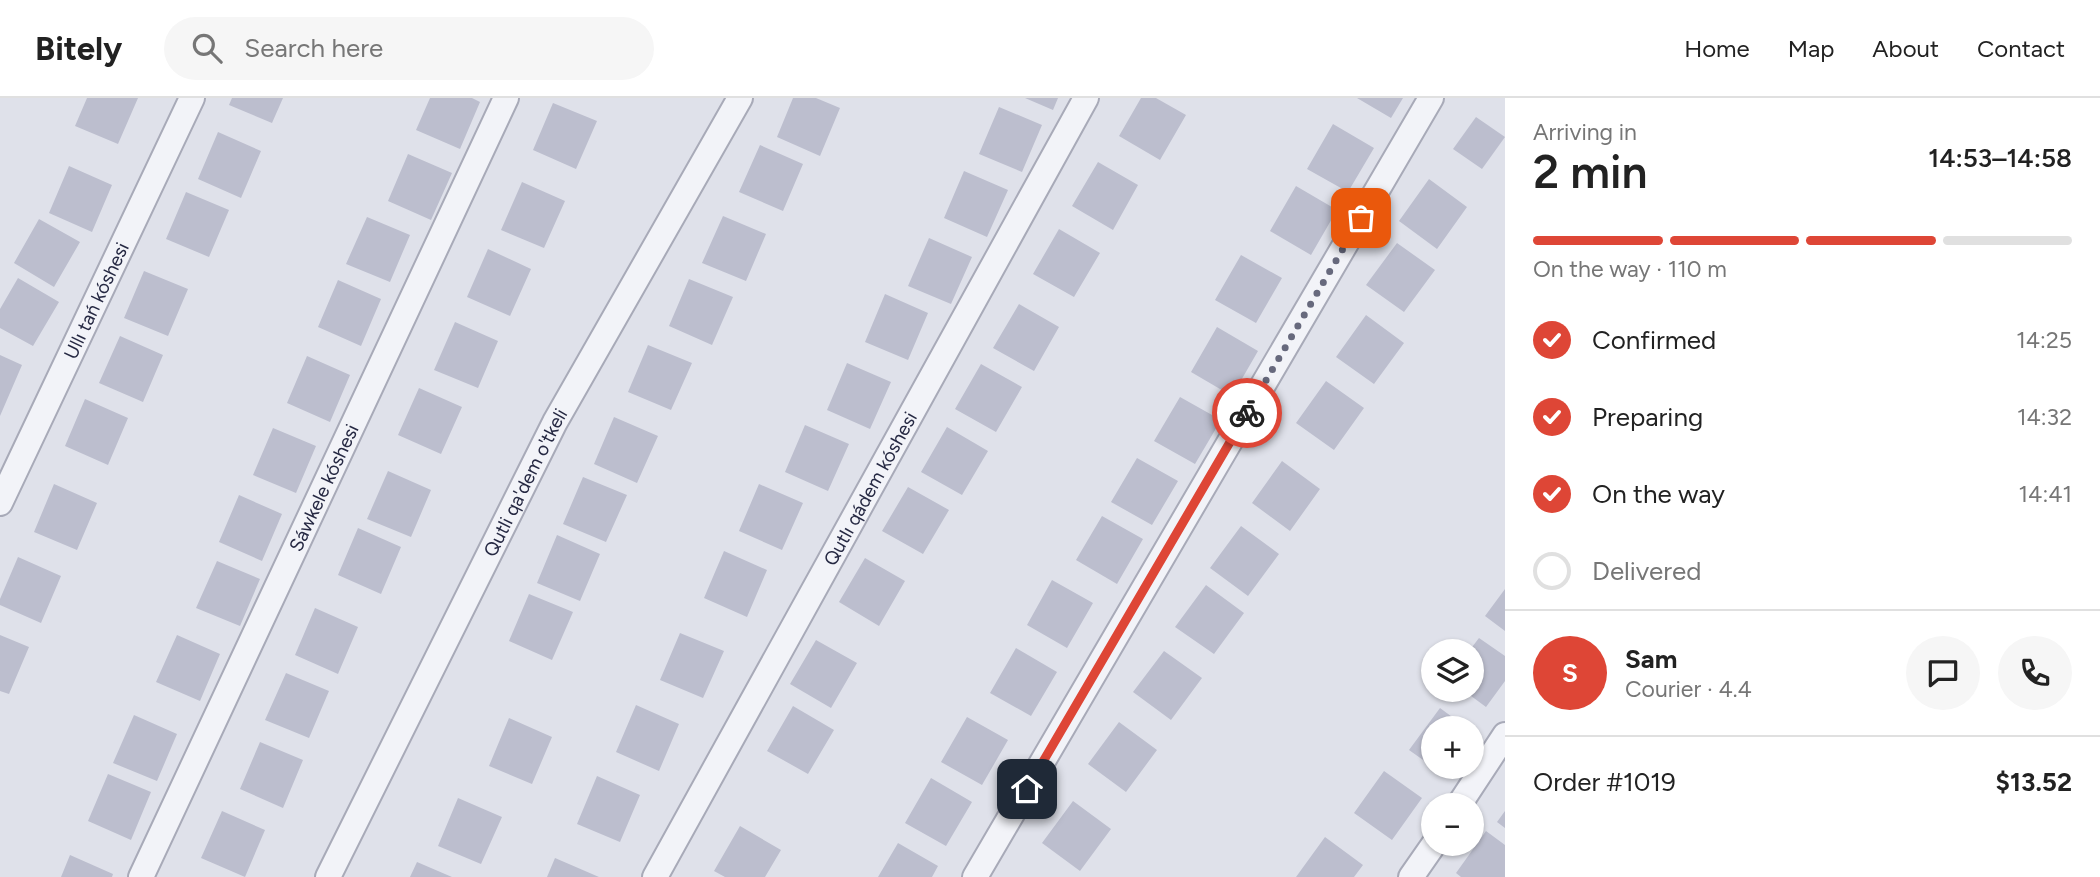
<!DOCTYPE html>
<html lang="en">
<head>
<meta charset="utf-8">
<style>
	:root { --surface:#fff; --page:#f6f6f6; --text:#222; --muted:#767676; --line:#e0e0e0; --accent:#de4636 }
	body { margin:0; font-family:Figtree,sans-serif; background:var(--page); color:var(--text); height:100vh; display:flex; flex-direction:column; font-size:26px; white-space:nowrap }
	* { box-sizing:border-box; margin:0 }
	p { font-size:23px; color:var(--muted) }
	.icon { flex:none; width:38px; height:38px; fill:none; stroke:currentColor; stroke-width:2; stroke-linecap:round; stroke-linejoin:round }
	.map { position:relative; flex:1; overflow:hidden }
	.drawer { display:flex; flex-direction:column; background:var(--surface); width:595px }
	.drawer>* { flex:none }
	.tools { position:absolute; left:1421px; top:541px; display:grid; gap:14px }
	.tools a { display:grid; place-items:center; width:63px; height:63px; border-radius:50%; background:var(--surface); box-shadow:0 2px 5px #0004; font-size:35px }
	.pin { position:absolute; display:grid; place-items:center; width:60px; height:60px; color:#fff; margin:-30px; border-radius:14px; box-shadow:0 4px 10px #0006 }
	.courier { position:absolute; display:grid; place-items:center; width:70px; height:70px; margin:-35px; border:5px solid #de4636; border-radius:50%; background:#fff; color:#222; box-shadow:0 2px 9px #0007 }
	.overview em { font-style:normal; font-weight:600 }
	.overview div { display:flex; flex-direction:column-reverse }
	.overview { display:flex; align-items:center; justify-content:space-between; height:119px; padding:0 28px }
	h1 { font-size:46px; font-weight:600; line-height:52px }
	.bar { display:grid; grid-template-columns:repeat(4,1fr); gap:10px 7px; align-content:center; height:84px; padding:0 28px }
	.bar i { height:9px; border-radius:5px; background:var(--line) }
	.bar .on { background:var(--accent) }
	.bar p { grid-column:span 4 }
	.line { display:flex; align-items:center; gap:18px; padding:0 28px; border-top:2px solid var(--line) }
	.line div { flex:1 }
	.round { display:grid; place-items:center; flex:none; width:74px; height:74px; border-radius:37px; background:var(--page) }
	ol { padding:0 28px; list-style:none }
	li { display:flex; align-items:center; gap:21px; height:77px }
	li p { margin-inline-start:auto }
	li .icon { padding:7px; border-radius:50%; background:var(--accent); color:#fff; stroke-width:4 }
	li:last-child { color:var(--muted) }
	li i { width:38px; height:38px; border:4px solid var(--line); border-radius:50% }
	header { display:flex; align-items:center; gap:42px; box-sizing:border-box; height:98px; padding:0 35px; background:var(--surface); border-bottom:2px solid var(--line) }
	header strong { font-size:33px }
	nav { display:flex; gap:38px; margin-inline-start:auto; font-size:24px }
	.search { width:490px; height:63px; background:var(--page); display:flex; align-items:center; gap:18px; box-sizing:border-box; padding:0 24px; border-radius:38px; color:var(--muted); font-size:26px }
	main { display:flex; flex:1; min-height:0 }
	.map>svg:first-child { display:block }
	.building { fill:#bcbece }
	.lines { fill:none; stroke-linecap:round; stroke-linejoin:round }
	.minor-casing { stroke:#a8aab8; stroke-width:28 }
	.minor { stroke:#f2f3f8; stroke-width:24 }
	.done { stroke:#67697d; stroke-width:7; stroke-dasharray:0 12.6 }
	.route { stroke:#de4636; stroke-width:9 }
	.labels { text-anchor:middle; stroke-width:7; stroke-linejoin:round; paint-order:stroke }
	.street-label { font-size:19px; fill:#262943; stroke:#eff0f7 }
</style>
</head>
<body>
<header>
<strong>Bitely</strong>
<div class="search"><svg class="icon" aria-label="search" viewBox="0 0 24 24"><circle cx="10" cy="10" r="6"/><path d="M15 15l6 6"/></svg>Search here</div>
<nav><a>Home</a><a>Map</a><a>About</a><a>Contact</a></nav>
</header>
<main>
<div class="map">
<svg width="1505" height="779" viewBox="0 0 1505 779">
	<rect width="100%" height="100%" fill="#dfe1ea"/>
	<!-- building -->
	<path class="building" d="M87,0H138L118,46L75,28Z
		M232,0H283L272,25L229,7Z
		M430,0H472L480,4L460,51L416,32Z
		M793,0H816L840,10L820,58L777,39Z
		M1025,0H1058L1053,12Z
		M1141,0H1156L1186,17L1160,62L1119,38Z
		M1357,0H1403L1391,20Z
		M553,5L597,23L576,71L533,52Z
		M999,9L1042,27L1022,74L979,56Z
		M1476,19L1505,39L1482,71L1453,51Z
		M1333,26L1374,50L1348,94L1307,71Z
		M218,34L261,53L241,100L198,81Z
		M760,47L803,66L783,113L739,94Z
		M408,56L452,75L431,122L388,103Z
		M1098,64L1138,87L1113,132L1072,108Z
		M69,68L112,87L92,134L49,115Z
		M964,73L1008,92L987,139L944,120Z
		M1429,81L1467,109L1437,151L1399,123Z
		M522,84L565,103L544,150L501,132Z
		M1296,88L1337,112L1311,157L1270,133Z
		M186,94L229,112L209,159L166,141Z
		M723,118L766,136L746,183L702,165Z
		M367,119L410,137L390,184L346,166Z
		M39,121L80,144L54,189L14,165Z
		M1059,131L1100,155L1074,199L1033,176Z
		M929,140L972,159L951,206L908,188Z
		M1397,145L1435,172L1404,214L1366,187Z
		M488,151L531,171L510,218L467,199Z
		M1241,157L1282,180L1256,225L1215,202Z
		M144,173L188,191L168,238L124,220Z
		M18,180L59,204L33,248L0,230V211Z
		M689,181L733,199L712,247L669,228Z
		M338,182L381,201L361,248L318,229Z
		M885,196L928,215L908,262L865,244Z
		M1019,206L1059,229L1034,273L993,250Z
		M1366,217L1404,245L1374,286L1336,259Z
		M455,224L498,243L478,290L434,272Z
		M1217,229L1258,253L1232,298L1191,274Z
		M120,238L163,257L143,304L99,285Z
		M648,247L692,265L671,312L628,294Z
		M0,257L22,267L0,318Z
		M307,258L350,277L330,324L287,305Z
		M847,265L891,284L870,331L827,312Z
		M981,266L1022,289L996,334L955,311Z
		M1326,283L1364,310L1334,352L1296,325Z
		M419,290L462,309L441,356L398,337Z
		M1180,299L1221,322L1195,366L1154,343Z
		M85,301L128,320L108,367L65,348Z
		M614,319L658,338L637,385L594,366Z
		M805,327L849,346L828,393L785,374Z
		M947,329L988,353L962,397L921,374Z
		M273,330L316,348L296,395L253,377Z
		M1137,360L1178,383L1152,427L1111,404Z
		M1282,363L1320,391L1290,433L1252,405Z
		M388,373L431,392L411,439L367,421Z
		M583,379L627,397L606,444L563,426Z
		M54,386L97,405L77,452L34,434Z
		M759,386L803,405L782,452L739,433Z
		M908,389L949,412L923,456L882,433Z
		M239,397L282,416L262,463L219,444Z
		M1102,418L1143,441L1117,486L1076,462Z
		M1241,428L1279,456L1248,498L1210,470Z
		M358,430L401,449L381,496L338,477Z
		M557,437L600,456L580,503L537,485Z
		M724,453L767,472L747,519L704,500Z
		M18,459L61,478L41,525L0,507V501Z
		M865,460L905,483L879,528L839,504Z
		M217,463L260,481L240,528L196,510Z
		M1052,482L1093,505L1067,550L1027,527Z
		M1206,487L1244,515L1214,556L1175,529Z
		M1505,491V533L1485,518Z
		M529,496L573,514L552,562L509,543Z
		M315,510L358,529L338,576L295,557Z
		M680,535L724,553L703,600L660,582Z
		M0,537L29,549L9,596L0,593Z
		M177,537L220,556L200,603L156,584Z
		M1479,540L1505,558V583L1486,609L1463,592H1472V553H1469Z
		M816,542L857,565L831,610L790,586Z
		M1016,550L1057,574L1031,618L990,595Z
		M1164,553L1202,580L1171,622L1133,594Z
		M286,575L329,593L309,640L265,622Z
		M636,607L679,626L659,673L616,654Z
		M793,608L834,632L808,676L767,653Z
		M1440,610L1467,630H1433V668H1455L1447,679L1409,652Z
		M134,617L177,636L157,683L113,665Z
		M967,619L1008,642L982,687L941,664Z
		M509,620L552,639L532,686L489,668Z
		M1119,624L1157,652L1126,694L1088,666Z
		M260,644L303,662L283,710L240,691Z
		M1384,673L1422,700L1392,742L1354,715Z
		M108,676L151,694L131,742L88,723Z
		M597,678L640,697L620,744L577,726Z
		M931,680L972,704L946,748L905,725Z
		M458,700L502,719L481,766L438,748Z
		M1073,703L1111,731L1080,773L1042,745Z
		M222,713L265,732L245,779L201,760Z
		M1505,713V730L1497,724Z
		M740,728L781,752L765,779H725L714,773Z
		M1486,733L1505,747V779H1461L1456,775Z
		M1325,739L1363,767L1354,779H1296Z
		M898,745L938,768L932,779H878Z
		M70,757L113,776L112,779H61Z
		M555,760L599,779H547Z
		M417,764L452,779H410Z"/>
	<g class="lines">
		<defs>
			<g id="minor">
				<path id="s1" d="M0,405L192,0"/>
				<path d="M1459,707L1505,637"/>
				<path id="s2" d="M141,779L506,0"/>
				<path id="s3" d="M328,779L555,324L740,0"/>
				<path id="s4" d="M655,779L1086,0"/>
				<path d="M975,779L1431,0"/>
				<path d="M1411,779L1434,746"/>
			</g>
		</defs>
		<!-- minor casing -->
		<use href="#minor" class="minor-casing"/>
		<!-- minor -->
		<use href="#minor" class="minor"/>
	</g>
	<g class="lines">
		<!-- done -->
		<path class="done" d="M1247,315L1361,120"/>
		<!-- route -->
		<path class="route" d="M1027,691L1247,315"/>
	</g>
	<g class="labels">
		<!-- street labels -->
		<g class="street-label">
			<text dy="7" stroke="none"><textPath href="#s1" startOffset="224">Ullı tań kóshesi</textPath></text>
			<text dy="7" stroke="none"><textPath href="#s3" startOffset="441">Qutli qa'dem o'tkeli</textPath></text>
			<text dy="7" stroke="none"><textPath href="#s2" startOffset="430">Sáwkele kóshesi</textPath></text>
			<text dy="7" stroke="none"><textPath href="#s4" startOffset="444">Qutlı qádem kóshesi</textPath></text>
		</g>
	</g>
</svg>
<div class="tools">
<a><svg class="icon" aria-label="layers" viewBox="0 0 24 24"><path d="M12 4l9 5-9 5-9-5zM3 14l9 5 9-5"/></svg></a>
<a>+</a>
<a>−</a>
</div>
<div class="pin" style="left:1361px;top:120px;background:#ea580c"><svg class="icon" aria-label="bag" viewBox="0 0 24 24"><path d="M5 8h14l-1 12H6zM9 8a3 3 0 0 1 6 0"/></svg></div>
<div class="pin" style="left:1027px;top:691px;background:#1f2937"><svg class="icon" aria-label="home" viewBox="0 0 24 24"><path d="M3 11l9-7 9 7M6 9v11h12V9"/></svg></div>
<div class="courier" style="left:1247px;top:315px"><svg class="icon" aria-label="bike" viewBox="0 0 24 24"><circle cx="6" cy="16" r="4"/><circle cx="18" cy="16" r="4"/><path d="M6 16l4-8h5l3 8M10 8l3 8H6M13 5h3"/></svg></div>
</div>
<section class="drawer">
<div class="overview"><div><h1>2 min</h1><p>Arriving in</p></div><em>14:53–14:58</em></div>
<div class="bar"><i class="on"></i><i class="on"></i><i class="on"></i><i></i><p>On the way · 110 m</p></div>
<ol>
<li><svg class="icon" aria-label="check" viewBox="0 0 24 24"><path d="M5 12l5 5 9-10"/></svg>Confirmed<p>14:25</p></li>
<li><svg class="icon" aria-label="check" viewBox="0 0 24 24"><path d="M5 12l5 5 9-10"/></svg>Preparing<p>14:32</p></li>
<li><svg class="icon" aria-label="check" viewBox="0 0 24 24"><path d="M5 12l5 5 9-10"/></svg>On the way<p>14:41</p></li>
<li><i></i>Delivered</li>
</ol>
<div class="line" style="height:126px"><b class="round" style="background:var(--accent);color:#fff">S</b><div><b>Sam</b><p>Courier · 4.4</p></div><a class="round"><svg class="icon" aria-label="chat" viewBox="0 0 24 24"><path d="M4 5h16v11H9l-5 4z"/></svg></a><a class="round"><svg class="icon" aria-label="phone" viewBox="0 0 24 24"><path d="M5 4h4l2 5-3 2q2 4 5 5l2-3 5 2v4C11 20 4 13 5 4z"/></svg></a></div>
<div class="line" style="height:91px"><div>Order #1019</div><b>$13.52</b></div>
</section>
</main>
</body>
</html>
